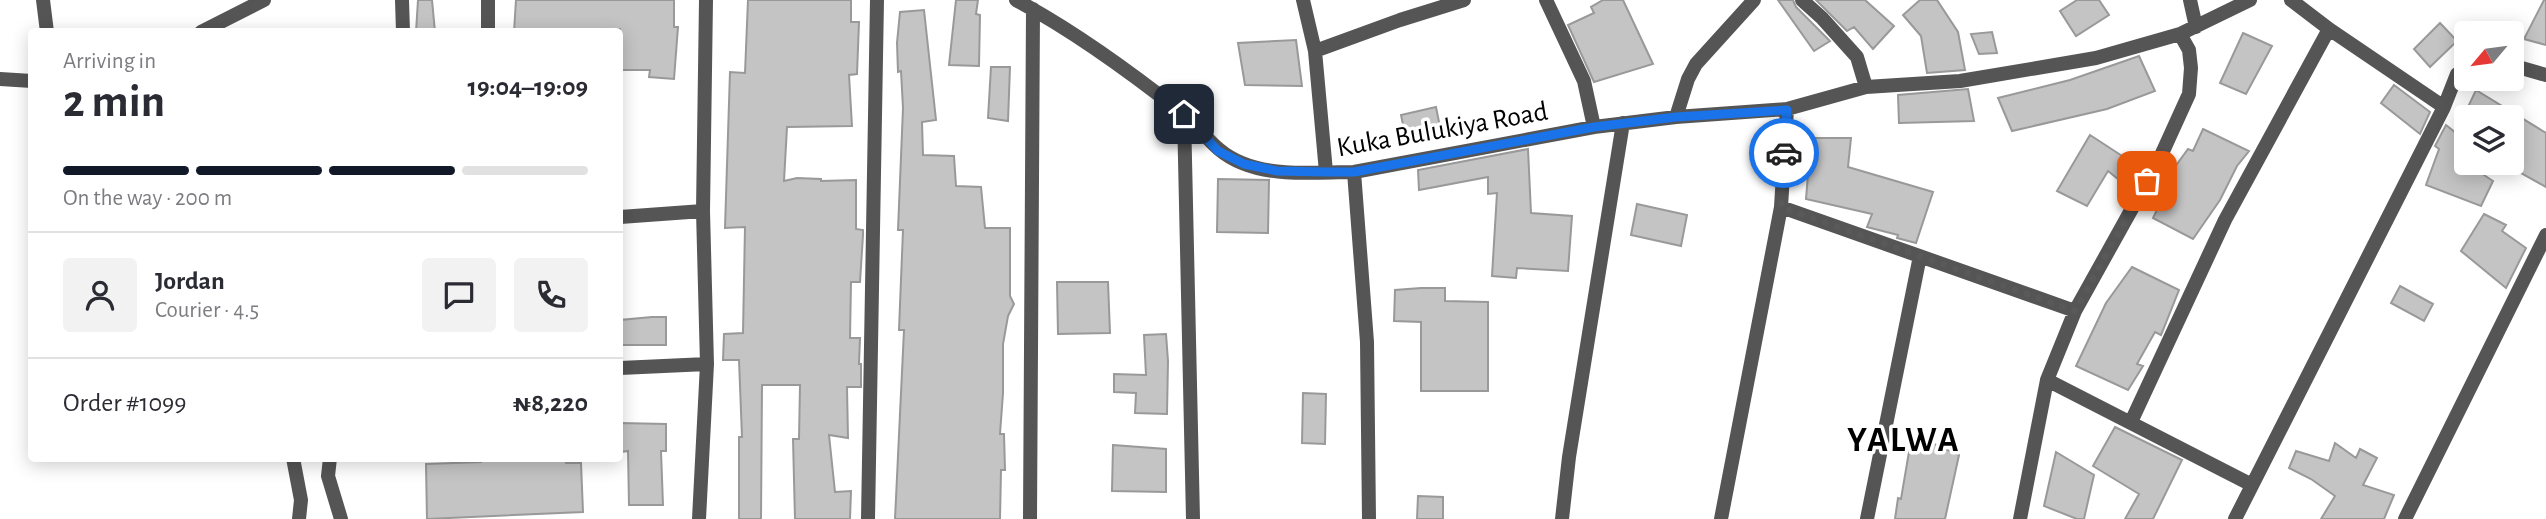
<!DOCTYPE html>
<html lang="en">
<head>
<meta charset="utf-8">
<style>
	:root { --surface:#fff; --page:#f2f2f3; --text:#2b2b33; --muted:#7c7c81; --line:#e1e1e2; --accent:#111827 }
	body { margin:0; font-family:"Alegreya Sans",sans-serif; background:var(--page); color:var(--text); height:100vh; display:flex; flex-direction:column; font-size:26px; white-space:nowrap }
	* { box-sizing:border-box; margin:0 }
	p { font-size:23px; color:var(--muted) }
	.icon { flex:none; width:38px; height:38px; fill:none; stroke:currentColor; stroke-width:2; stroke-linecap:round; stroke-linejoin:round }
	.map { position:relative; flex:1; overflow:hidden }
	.panel { position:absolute; left:28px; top:28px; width:595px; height:434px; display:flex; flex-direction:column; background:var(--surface); border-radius:7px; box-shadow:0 4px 18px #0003 }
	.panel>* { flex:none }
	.needle { width:46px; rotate:241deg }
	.fabs { position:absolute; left:2454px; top:21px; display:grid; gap:14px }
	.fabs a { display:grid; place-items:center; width:70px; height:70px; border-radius:7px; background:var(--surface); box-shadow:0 4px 18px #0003; font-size:35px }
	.pin { position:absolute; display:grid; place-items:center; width:60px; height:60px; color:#fff; margin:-30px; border-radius:14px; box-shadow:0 4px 10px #0006 }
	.courier { position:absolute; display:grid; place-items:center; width:70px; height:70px; margin:-35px; border:5px solid #1a73e8; border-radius:50%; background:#fff; color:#222; box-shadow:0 2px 9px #0007 }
	.summary em { font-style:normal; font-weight:600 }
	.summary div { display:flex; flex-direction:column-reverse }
	.summary { display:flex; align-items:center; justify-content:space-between; height:119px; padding:0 35px }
	h1 { font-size:46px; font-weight:600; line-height:52px }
	.bar { display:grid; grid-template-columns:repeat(4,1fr); gap:10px 7px; align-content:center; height:84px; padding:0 35px }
	.bar i { height:9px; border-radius:5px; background:var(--line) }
	.bar .on { background:var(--accent) }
	.bar p { grid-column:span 4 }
	.line { display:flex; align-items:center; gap:18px; padding:0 35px; border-top:2px solid var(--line) }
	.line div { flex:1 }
	.round { display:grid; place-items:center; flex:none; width:74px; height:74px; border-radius:7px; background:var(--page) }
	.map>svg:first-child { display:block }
	.building { fill:#c4c4c4; stroke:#999; stroke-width:2 }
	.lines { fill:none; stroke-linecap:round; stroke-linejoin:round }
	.street { stroke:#555; stroke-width:14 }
	.done { stroke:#595959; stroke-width:7; stroke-dasharray:0 12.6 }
	.route { stroke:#1a73e8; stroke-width:9 }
	.labels { text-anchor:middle; stroke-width:7; stroke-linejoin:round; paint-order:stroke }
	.street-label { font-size:28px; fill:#000; stroke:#fff }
	.district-label { font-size:35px; font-weight:bold; letter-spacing:2px; fill:#000; stroke:#fff }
</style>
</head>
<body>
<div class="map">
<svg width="2546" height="519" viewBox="0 0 2546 519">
	<rect width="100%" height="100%" fill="#fff"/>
	<!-- building -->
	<path class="building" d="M418,0H432L435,32H416Z
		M516,0H674V27H678L674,79L649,77L650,70H620V29L580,32H514Z
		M748,0H851V22H859L857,74L849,75L852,126L787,127L784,181L797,178L821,179V181L856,180V229L863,230V235L860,282H851L850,338H860L859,364H861V387H847L848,438L829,435L835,492L851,491L850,519H795L793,439H799L800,385H762L761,519H739V437H742L739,360H723L724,334L743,333L745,227L725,228L730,72L745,73Z
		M956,0H978L976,14L980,15L979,66L949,65Z
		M1603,0H1623L1653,64L1594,82L1568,25L1594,13L1591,7Z
		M1778,0H1793L1796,7L1830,41L1814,51Z
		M1816,0H1865L1894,26L1873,49L1854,27L1847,31Z
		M1920,0H1937L1958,32L1965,70L1927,73L1921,36L1903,15Z
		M2077,0H2099L2109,15L2076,36L2060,11Z
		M2544,0H2546V45L2524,39Z
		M924,10L936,120L922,122L923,155L954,156L956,186L981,187L985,228H1010V296L1014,304L1008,316L1003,344V393L1000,434H1004L1005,470H1001L1000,519H895L904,330H899L903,230H898L903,108L901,71L898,72L897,43L900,12Z
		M2440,23L2457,41L2430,67L2414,49Z
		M1992,32L1997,53L1979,54L1971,34Z
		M2243,33L2272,46L2246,94L2220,83Z
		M1296,40L1302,86L1245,85L1238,43Z
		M2139,56L2155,91L2107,109L2012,131L1998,98L2070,80Z
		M991,67H1010L1008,121L988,118Z
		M2394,85L2430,112L2420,134L2381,103Z
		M1968,89L1974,121L1899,123L1898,95Z
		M2476,90L2546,133V187L2512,168L2519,161L2511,152V117H2478L2468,107Z
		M1436,107L1440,127L1405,134L1401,115Z
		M2446,125L2466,141V163L2493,181L2481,206L2426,185L2439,149L2435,146Z
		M2203,129L2249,151L2237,166L2220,200L2193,239L2153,218L2175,173L2172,171L2188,149L2193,151Z
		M2090,135L2136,165L2124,184L2108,171L2087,206L2057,191Z
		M1811,138H1851L1848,167L1933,192L1916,243L1897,238L1898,235L1867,227L1872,214L1806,199Z
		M1528,149L1531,213L1572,216L1568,271L1517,268L1516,278L1492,276L1497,193L1488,194V177L1419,190L1418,170Z
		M1218,179L1269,180L1268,233L1217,232Z
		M1637,204L1687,215L1681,246L1631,235Z
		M2484,214L2506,225L2502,231L2526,248L2506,288L2461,251Z
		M2132,267L2179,290L2161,335L2155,332L2137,364L2143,366L2128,390L2076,366L2106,303Z
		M1057,282H1108L1110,333L1058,334Z
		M2400,286L2433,304L2424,321L2391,303Z
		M1421,288H1445V301L1488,302V391H1421V322L1394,321L1395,290Z
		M652,317H666V345H620V320Z
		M1166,334L1168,361L1167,414L1135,413L1136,393L1114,392V374L1146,375L1144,335Z
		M1303,393L1326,394L1325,444L1302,443Z
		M620,423L666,424V451H661L663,505H629L628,451L620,452Z
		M2115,427L2182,460L2153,519H2125L2139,494L2093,466Z
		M1912,434L1959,455L1945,519H1895L1898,498L1901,499Z
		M2335,443L2356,458L2360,449L2377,458L2363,485L2394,495L2384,519H2321L2335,496L2311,479L2289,468L2296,451L2329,461Z
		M1113,445L1166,449V492L1112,491Z
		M2056,452L2094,475L2084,519H2077L2044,506Z
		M481,458H565L566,463H581L583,512L427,519L426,464L481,462Z
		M1418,496L1443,497V519H1417Z"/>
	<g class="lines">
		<!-- street -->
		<path class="street" d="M43,0L47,32
			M402,0L403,32
			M1016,0C1074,31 1129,71 1181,112C1204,130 1212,151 1242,163C1275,177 1319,172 1354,172L1594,127L1676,117L1787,109L1866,87L1960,81L2096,58L2180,34L2250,0
			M1303,0L1315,51L1326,172
			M1546,0L1584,81L1594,127
			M1802,0L1822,18L1857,57L1866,87
			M2190,0L2196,27
			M2291,0L2329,29L2444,107
			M201,32L264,0
			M488,32V0
			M1315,51L1400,20L1464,0
			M2511,65L2546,75
			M0,79L32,81
			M1184,114L1193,519
			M1676,117L1688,79L1696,64L1754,0
			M1354,172L1367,342L1369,519
			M1781,207L2075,311
			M620,217L703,211
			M620,368L707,364
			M2047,380L2252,485
			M2131,422L2225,220L2329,29
			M293,458L301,500L299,519
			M330,458L328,476L341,519
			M699,519L707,364L703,211L706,0
			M868,519L877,0
			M1030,519L1033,9
			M1562,519L1569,457L1623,123
			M1721,519L1781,207L1787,109
			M1867,519L1920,256
			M2020,519L2047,380L2075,311L2159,160L2189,94L2191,68L2189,50L2180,34
			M2235,519L2444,107L2457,74L2466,69
			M2405,519L2546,235"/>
	</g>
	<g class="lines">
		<!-- done -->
		<path class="done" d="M1784,153L1781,207L2075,311L2147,181"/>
		<!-- route -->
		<path class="route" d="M1184,114L1218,151L1244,164L1277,171L1326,172H1354L1594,127L1676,117L1787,110L1784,153"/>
	</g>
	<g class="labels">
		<!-- street labels -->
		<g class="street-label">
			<text transform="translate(1442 128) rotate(-10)" y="10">Kuka Bulukiya Road</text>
		</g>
		<!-- district labels -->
		<g class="district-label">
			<text x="1904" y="451">YALWA</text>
		</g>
	</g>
</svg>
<div class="fabs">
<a><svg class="needle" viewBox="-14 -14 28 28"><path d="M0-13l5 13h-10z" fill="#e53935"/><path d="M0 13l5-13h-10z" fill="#7c7c81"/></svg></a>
<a><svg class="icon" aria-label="layers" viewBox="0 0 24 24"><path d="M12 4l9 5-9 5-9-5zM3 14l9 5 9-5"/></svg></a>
</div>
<div class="pin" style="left:2147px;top:181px;background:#ea580c"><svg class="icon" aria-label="bag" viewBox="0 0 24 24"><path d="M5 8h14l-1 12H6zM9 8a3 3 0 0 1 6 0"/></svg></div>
<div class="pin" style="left:1184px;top:114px;background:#1f2937"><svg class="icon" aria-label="home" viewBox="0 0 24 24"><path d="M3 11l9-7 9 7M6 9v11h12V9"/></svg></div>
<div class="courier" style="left:1784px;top:153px"><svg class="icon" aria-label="car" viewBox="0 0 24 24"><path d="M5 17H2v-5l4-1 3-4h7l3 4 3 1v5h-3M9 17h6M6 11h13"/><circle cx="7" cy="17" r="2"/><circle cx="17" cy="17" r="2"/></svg></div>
<section class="panel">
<div class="summary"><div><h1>2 min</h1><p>Arriving in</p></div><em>19:04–19:09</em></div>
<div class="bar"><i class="on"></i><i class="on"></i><i class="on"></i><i></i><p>On the way · 200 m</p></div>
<div class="line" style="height:126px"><a class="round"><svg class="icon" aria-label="person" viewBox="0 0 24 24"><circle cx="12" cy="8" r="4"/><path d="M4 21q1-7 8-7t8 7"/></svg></a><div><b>Jordan</b><p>Courier · 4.5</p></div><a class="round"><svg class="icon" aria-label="chat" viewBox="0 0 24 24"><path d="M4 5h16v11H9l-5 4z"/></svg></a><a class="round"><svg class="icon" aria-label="phone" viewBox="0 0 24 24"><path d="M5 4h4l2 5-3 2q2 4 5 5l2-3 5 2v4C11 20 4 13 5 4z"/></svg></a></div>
<div class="line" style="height:91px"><div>Order #1099</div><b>₦8,220</b></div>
</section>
</div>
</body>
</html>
